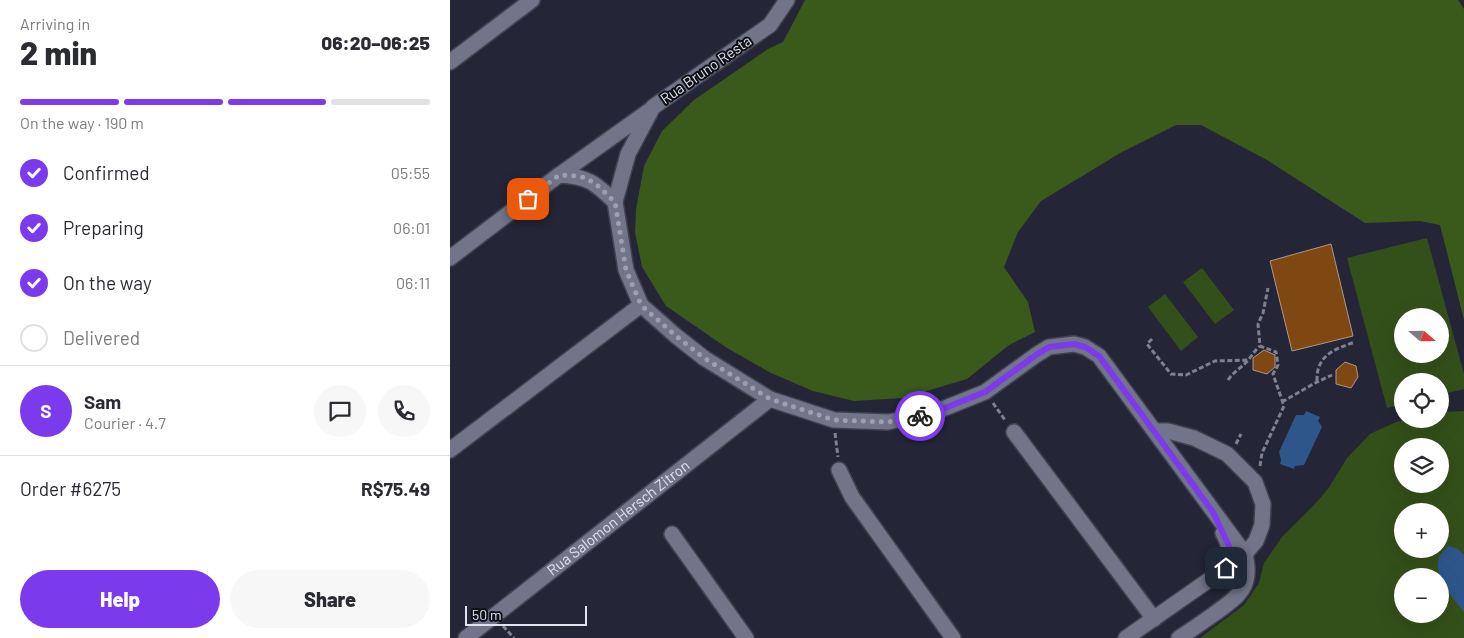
<!DOCTYPE html>
<html lang="en">
<head>
<meta charset="utf-8">
<style>
	:root { --surface:#fff; --page:#f7f7f7; --text:#2b2b33; --muted:#7c7c81; --line:#e1e1e2; --accent:#7c3aed }
	body { margin:0; font-family:Barlow,sans-serif; background:var(--page); color:var(--text); height:100vh; display:flex; flex-direction:column; font-size:19px; white-space:nowrap }
	* { box-sizing:border-box; margin:0 }
	p { font-size:16px; color:var(--muted) }
	.icon { flex:none; width:28px; height:28px; fill:none; stroke:currentColor; stroke-width:2; stroke-linecap:round; stroke-linejoin:round }
	.map { position:relative; flex:1; overflow:hidden }
	.drawer { display:flex; flex-direction:column; background:var(--surface); width:450px }
	.drawer>* { flex:none }
	.needle { width:32px; rotate:110deg }
	.fabs { position:absolute; left:944px; top:308px; display:grid; gap:10px }
	.fabs a { display:grid; place-items:center; width:55px; height:55px; border-radius:50%; background:var(--surface); box-shadow:0 5px 20px #0002; font-size:25px }
	.scale { position:absolute; left:15px; bottom:12px; width:122px; box-sizing:border-box; padding-left:5px; border:2px solid #e1e2ee; border-top:0; font-size:14px; line-height:18px; white-space:nowrap; color:#e1e2ee; -webkit-text-stroke:4px #0f0f17; paint-order:stroke }
	.pin { position:absolute; display:grid; place-items:center; width:42px; height:42px; color:#fff; margin:-21px; border-radius:10px; box-shadow:0 2px 8px #0006 }
	.courier { position:absolute; display:grid; place-items:center; width:50px; height:50px; margin:-25px; border:4px solid #7c3aed; border-radius:50%; background:#fff; color:#222; box-shadow:0 1px 6px #0007 }
	.overview em { font-style:normal; font-weight:800 }
	.overview div { display:flex; flex-direction:column-reverse }
	.overview { display:flex; align-items:center; justify-content:space-between; height:85px; padding:0 20px }
	h1 { font-size:32px; font-weight:800; line-height:38px }
	.bar { display:grid; grid-template-columns:repeat(4,1fr); gap:8px 5px; align-content:center; height:60px; padding:0 20px }
	.bar i { height:6px; border-radius:4px; background:var(--line) }
	.bar .active { background:var(--accent) }
	.bar p { grid-column:span 4 }
	.line { display:flex; align-items:center; gap:12px; padding:0 20px; border-top:1px solid var(--line) }
	.line div { flex:1 }
	.round { display:grid; place-items:center; flex:none; width:52px; height:52px; border-radius:26px; background:var(--page) }
	ol { padding:0 20px; list-style:none }
	li { display:flex; align-items:center; gap:15px; height:55px }
	li p { margin-inline-start:auto }
	li .icon { padding:5px; border-radius:50%; background:var(--accent); color:#fff; stroke-width:4 }
	li:last-child { color:var(--muted) }
	li i { width:28px; height:28px; border:2px solid var(--line); border-radius:50% }
	.button { display:flex; gap:10px; margin-top:auto; padding:10px 20px }
	.button a { flex:1; height:58px; border-radius:30px; background:var(--accent); color:#fff; font-size:20px; font-weight:800; line-height:58px; text-align:center }
	.button a+a { background:var(--page); color:var(--text) }
	main { display:flex; flex:1; min-height:0 }
	.map>svg:first-child { display:block }
	.green { fill:#34501a; fill-rule:evenodd }
	.forest { fill:#395a1a }
	.water { fill:#2f568b }
	.building { fill:#7f4712; stroke:#ad9889 }
	.lines { fill:none; stroke-linecap:round; stroke-linejoin:round }
	.minor-casing { stroke:#414150; stroke-width:18 }
	.path { stroke:#808190; stroke-width:3; stroke-dasharray:5 2.5; stroke-linecap:butt }
	.minor { stroke:#727489; stroke-width:15 }
	.done { stroke:#9fa0ae; stroke-width:5; stroke-dasharray:0 9 }
	.route { stroke:#7c3aed; stroke-width:6 }
	.labels { text-anchor:middle; stroke-width:4; stroke-linejoin:round; paint-order:stroke }
	.street-label { font-size:15px; fill:#e1e2ee; stroke:#0f0f17 }
</style>
</head>
<body>
<main>
<section class="drawer">
<div class="overview"><div><h1>2 min</h1><p>Arriving in</p></div><em>06:20–06:25</em></div>
<div class="bar"><i class="active"></i><i class="active"></i><i class="active"></i><i></i><p>On the way · 190 m</p></div>
<ol>
<li><svg class="icon" aria-label="check" viewBox="0 0 24 24"><path d="M5 12l5 5 9-10"/></svg>Confirmed<p>05:55</p></li>
<li><svg class="icon" aria-label="check" viewBox="0 0 24 24"><path d="M5 12l5 5 9-10"/></svg>Preparing<p>06:01</p></li>
<li><svg class="icon" aria-label="check" viewBox="0 0 24 24"><path d="M5 12l5 5 9-10"/></svg>On the way<p>06:11</p></li>
<li><i></i>Delivered</li>
</ol>
<div class="line" style="height:90px"><b class="round" style="background:var(--accent);color:#fff">S</b><div><b>Sam</b><p>Courier · 4.7</p></div><a class="round"><svg class="icon" aria-label="chat" viewBox="0 0 24 24"><path d="M4 5h16v11H9l-5 4z"/></svg></a><a class="round"><svg class="icon" aria-label="phone" viewBox="0 0 24 24"><path d="M5 4h4l2 5-3 2q2 4 5 5l2-3 5 2v4C11 20 4 13 5 4z"/></svg></a></div>
<div class="line" style="height:65px"><div>Order #6275</div><b>R$75.49</b></div>
<div class="button"><a>Help</a><a>Share</a></div>
</section>
<div class="map">
<svg width="1014" height="638" viewBox="0 0 1014 638">
	<rect width="100%" height="100%" fill="#242537"/>
	<!-- green -->
	<path class="green" d="M977,238L1014,374V389L990,395V381H952V404L937,408L897,258ZM990,316V354H952V316Z
		M752,268L784,310L765,324L733,282Z
		M715,294L748,337L731,351L698,307Z
		M1014,411V638H750L794,605L809,583L814,563L832,537L864,505L878,489L897,458L920,434L946,422L959,419H990V412ZM952,446H990V484H952ZM952,511H990V549H952ZM952,576H990V614H952Z"/>
	<!-- forest -->
	<path class="forest" d="M355,0H1008L1014,9V320L990,225L970,221L915,223L817,160L751,125H726L672,152L591,201L568,232L554,267L578,302L585,332L559,345L517,379L453,398L404,401L363,391L321,373L277,348L216,306L192,267L185,232L186,209L194,166L212,131L244,100L318,49L333,42Z"/>
	<!-- water -->
	<path class="water" d="M856,411L870,417L868,421L872,427L854,465L845,466L844,469L830,464L831,460L829,452L846,415H854Z
		M998,546L1008,549L1014,555V612C1003,598 981,575 990,555C992,552 996,549 998,546Z"/>
	<!-- building -->
	<path class="building" d="M881,244L903,336L842,351L820,261Z
		M814,350L825,355V367L817,374L803,370V358Z
		M895,362L906,366L908,377L901,388L886,384V370Z"/>
	<g class="lines">
		<defs>
			<g id="minor">
				<path d="M337,0L320,25L203,107L178,154L165,202L176,270L191,305L226,336L254,358L320,399L384,420L438,422L480,414L535,392L586,355L599,347L624,344L635,347L649,356L795,554C803,587 789,596 764,614C753,622 741,630 729,638"/>
				<path d="M0,62L82,0"/>
				<path d="M109,175C139,177 144,182 165,202"/>
				<path d="M0,258L109,175L200,110"/>
				<path d="M705,431H718L744,438L777,454L805,482L813,504L812,525L806,541L795,554"/>
				<path d="M564,432L704,619"/>
				<path d="M0,450L191,305"/>
				<path d="M389,470L402,497L503,638"/>
				<path d="M222,534L296,638"/>
				<path id="s1" d="M16,638L320,399"/>
				<path d="M676,638L776,568C781,554 780,546 773,533"/>
			</g>
		</defs>
		<!-- minor casing -->
		<use href="#minor" class="minor-casing"/>
		<!-- path -->
		<path class="path" d="M702,339L697,344L721,374L736,375L765,361L798,360
			M778,380C784,371 793,367 799,359C803,354 805,350 810,346
			M867,381C866,355 885,349 905,342
			M832,402L865,383L882,375
			M543,403L555,420
			M385,433L388,457
			M786,444L791,434
			M810,466L812,453L834,406L823,374L828,365L826,352L810,346L808,324L813,313L818,288
			M53,626L64,638"/>
		<!-- minor -->
		<use href="#minor" class="minor"/>
	</g>
	<g class="lines">
		<!-- done -->
		<path class="done" d="M78,199L109,175L129,176L138,179L148,186L165,202L176,270L191,305L226,336L254,358L320,399L384,420L438,422L470,416"/>
		<!-- route -->
		<path class="route" d="M470,416L480,414L535,392L586,355L599,347L624,344L635,347L649,356L763,512L779,546L780,557L776,568"/>
	</g>
	<g class="labels">
		<!-- street labels -->
		<g class="street-label">
			<text transform="translate(256 70) rotate(-35)" y="5">Rua Bruno Resta</text>
			<text dy="5" stroke="none"><textPath href="#s1" startOffset="194">Rua Salomon Hersch Zitron</textPath></text>
		</g>
	</g>
</svg>
<div class="fabs">
<a><svg class="needle" viewBox="-14 -14 28 28"><path d="M0-13l5 13h-10z" fill="#e53935"/><path d="M0 13l5-13h-10z" fill="#7c7c81"/></svg></a>
<a><svg class="icon" aria-label="locate" viewBox="0 0 24 24"><circle cx="12" cy="12" r="6"/><path d="M12 2v4M12 18v4M2 12h4M18 12h4"/></svg></a>
<a><svg class="icon" aria-label="layers" viewBox="0 0 24 24"><path d="M12 4l9 5-9 5-9-5zM3 14l9 5 9-5"/></svg></a>
<a>+</a>
<a>−</a>
</div>
<div class="scale">50 m</div>
<div class="pin" style="left:78px;top:199px;background:#ea580c"><svg class="icon" aria-label="bag" viewBox="0 0 24 24"><path d="M5 8h14l-1 12H6zM9 8a3 3 0 0 1 6 0"/></svg></div>
<div class="pin" style="left:776px;top:568px;background:#1f2937"><svg class="icon" aria-label="home" viewBox="0 0 24 24"><path d="M3 11l9-7 9 7M6 9v11h12V9"/></svg></div>
<div class="courier" style="left:470px;top:416px"><svg class="icon" aria-label="bike" viewBox="0 0 24 24"><circle cx="6" cy="16" r="4"/><circle cx="18" cy="16" r="4"/><path d="M6 16l4-8h5l3 8M10 8l3 8H6M13 5h3"/></svg></div>
</div>
</main>
</body>
</html>
